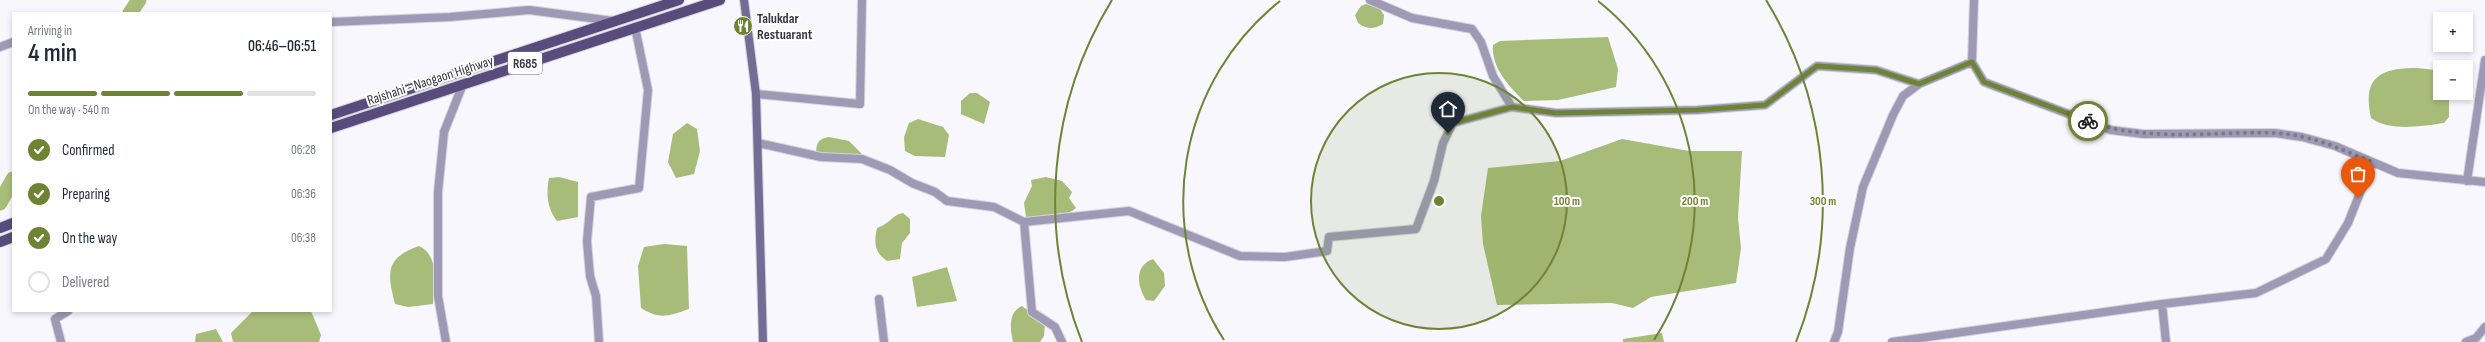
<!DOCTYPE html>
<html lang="en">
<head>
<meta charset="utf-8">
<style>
	:root { --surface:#fff; --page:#f2f2f3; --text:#1f2937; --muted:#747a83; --line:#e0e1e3; --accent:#6f8334 }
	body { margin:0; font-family:"Sofia Sans Condensed",sans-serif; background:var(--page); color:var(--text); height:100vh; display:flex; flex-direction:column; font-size:15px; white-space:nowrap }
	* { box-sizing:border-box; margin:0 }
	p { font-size:13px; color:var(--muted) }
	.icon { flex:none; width:22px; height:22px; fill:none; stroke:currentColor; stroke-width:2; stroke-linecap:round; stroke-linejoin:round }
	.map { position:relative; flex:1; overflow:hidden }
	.details { position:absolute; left:12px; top:12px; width:320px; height:300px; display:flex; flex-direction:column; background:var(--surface); border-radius:0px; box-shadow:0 2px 6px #0003 }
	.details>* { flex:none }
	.fabs { position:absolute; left:2433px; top:12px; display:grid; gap:8px }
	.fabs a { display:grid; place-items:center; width:40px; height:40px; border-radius:0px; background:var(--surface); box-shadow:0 2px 6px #0003; font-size:20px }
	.pin { position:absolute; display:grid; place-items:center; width:34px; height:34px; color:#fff; margin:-41px -17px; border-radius:50% 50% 50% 0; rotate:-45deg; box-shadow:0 0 4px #0007 }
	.pin .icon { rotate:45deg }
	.courier { position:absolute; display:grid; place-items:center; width:40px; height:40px; margin:-20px; border:3px solid #6f8334; border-radius:50%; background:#fff; color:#222; box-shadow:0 1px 5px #0007 }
	.summary em { font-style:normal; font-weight:600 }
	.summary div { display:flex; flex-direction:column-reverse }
	.summary { display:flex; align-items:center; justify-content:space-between; height:68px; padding:0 16px }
	h1 { font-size:26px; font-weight:600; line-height:30px }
	.bar { display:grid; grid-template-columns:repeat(4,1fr); gap:6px 4px; align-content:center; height:48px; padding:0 16px }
	.bar i { height:5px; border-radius:3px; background:var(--line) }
	.bar .current { background:var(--accent) }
	.bar p { grid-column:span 4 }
	ol { padding:0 16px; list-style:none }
	li { display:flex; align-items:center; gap:12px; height:44px }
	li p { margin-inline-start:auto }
	li .icon { padding:4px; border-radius:50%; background:var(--accent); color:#fff; stroke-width:4 }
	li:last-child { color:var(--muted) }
	li i { width:22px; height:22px; border:2px solid var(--line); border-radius:50% }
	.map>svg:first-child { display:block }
	.water { fill:#a8bc79 }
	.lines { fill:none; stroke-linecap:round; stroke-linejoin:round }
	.river { stroke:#a8bc79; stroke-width:15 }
	.minor-casing { stroke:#d5d4db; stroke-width:10 }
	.secondary-casing { stroke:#d5d4db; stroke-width:10 }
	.primary-casing { stroke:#d5d4db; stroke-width:12 }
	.minor { stroke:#9e9ab6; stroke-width:8 }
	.secondary { stroke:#736d95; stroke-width:8 }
	.primary { stroke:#564d7d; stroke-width:10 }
	.done { stroke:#7b7a83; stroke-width:4; stroke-dasharray:0 7.2 }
	.route { stroke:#6f8334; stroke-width:5 }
	.ring { fill:none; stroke:#6f8334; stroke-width:2 }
	.labels { text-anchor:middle; stroke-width:4; stroke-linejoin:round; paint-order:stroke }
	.shield { fill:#fff; stroke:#73727a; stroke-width:1 }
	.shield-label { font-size:13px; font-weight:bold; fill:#373641 }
	.poi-label { font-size:14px; font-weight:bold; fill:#373641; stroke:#fff; text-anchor:start }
	.street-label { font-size:14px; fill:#373641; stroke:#fff }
	.centre { fill:#6f8334; stroke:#fff; stroke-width:2 }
	.ring-label { font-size:12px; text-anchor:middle; font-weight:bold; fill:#6f8334; stroke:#fff; stroke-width:4; stroke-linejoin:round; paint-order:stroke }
</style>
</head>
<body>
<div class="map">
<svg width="2485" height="342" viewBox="0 0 2485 342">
	<rect width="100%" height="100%" fill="#f8f7fd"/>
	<!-- water -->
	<path class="water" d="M1366,4L1380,9L1384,15L1383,24C1373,30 1367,29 1358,23L1355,15L1361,6Z
		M1608,37L1618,69L1616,87L1558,100L1524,101C1509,86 1491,67 1493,45L1500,41Z
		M2417,68L2436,70L2440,73V93H2449V117L2444,123C2423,126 2389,132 2371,118C2362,77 2380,68 2417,68Z
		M970,93H977L990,102L984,124L961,114V101Z
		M918,119L943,127L949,135L945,157L915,156L905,151L904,137L909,123Z
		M687,123L697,129L700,151L694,174L676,178L668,162L673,134Z
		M829,137L849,141L864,156L821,158L816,152C817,141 819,139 829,137Z
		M1622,139L1689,151H1742L1738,218L1741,248L1736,283L1651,297L1633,308L1612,303L1497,305L1483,244L1481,216L1488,168L1560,161Z
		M559,177L578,182V217L557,221C547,208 546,194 549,178Z
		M1046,177L1062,181L1072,192L1069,198L1076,208C1063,219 1042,218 1026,217L1024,203L1032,186L1031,180Z
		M903,213L910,219V233L902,243L900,259L887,261C874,252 874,242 877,228C891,223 892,215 903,213Z
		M664,244L687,246L689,309C669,316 660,320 641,308L638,266L644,247Z
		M419,246C440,256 434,284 433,304L408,307L395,304C387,273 385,258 419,246Z
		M1153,259L1164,273L1165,286L1154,301L1146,300C1137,285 1134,266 1153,259Z
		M947,267L957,301L917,307L912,277Z
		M1022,306L1045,323L1044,336L1040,342H1013C1010,329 1008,312 1022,306Z
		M253,311H311L321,335L319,342H233L231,333Z
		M216,329L223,342H195L196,334Z
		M1662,333L1664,342H1623V339Z"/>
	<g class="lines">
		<!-- river -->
		<path class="river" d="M130,13L139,0
			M0,203L13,179"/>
		<defs>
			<path id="minor" d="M1370,0L1412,18L1472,29L1481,42L1493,76L1512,107L1556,113L1697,110L1765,105L1817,66L1876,70L1919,84
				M1974,0L1972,62L1984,82L2111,130L2143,134L2275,133L2302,137L2335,146L2398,173L2485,182
				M331,22L450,17L529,10L613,21
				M0,47L13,42
				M756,94L860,104L862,0
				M758,143L821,157L862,159L890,170L912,183L935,192L947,201L994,207L1024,222L1129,211L1240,256L1285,257L1327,251L1329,237L1416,229L1434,181L1443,143L1453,123L1512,107
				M2467,181L2485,60
				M1024,222L1032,312L1055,327L1062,342
				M879,299L884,342
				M2162,304L2166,342
				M61,342L55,319L68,311
				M446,342L438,296V192L444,132L463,84
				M599,342L596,296L590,276L587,241L591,197L639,188L648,90L635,27
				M1834,342L1838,332L1850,248L1863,187L1893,115L1903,96L1919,84L1972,62
				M1892,342L2162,304L2256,293L2326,259L2348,223L2372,163
				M2466,342L2476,338L2485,327"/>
			<path id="secondary" d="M744,0L756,94L763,342"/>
			<path id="primary" d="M331,115L679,0
				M331,128L720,0
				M0,228L13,223
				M0,242L13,237"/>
		</defs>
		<!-- minor casing -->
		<use href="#minor" class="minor-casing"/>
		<!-- secondary casing -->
		<use href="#secondary" class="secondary-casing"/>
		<!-- primary casing -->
		<use href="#primary" class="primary-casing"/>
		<!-- minor -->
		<use href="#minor" class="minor"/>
		<!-- secondary -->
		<use href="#secondary" class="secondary"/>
		<!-- primary -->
		<use href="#primary" class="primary"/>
	</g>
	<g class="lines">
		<!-- done -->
		<path class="done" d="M2088,121C2148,143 2211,131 2274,133C2309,134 2341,149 2372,162L2358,198"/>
		<!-- route -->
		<path class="route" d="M1448,133L1453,123L1512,107L1556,113L1697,110L1765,105L1817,66L1876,70L1919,84L1972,62L1984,82L2088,121"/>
	</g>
	<!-- distance rings -->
	<circle cx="1439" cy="201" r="128" fill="#6f8334" fill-opacity=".12"/>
	<g class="ring">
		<circle cx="1439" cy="201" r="128"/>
		<path d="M1224 340A256 256 0 0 1 1280 1M1598 1A256 256 0 0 1 1654 340"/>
		<path d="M1082 342A384 384 0 0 1 1112 0M1766 0A384 384 0 0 1 1796 342"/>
	</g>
	<!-- icons -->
	<defs>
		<symbol id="restaurant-disc" viewBox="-11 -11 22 22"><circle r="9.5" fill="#6f8334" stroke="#fff"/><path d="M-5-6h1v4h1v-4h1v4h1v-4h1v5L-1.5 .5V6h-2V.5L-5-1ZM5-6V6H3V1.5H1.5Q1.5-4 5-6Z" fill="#fff"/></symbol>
	</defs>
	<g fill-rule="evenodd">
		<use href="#restaurant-disc" x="732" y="15" width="22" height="22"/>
	</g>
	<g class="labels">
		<!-- shield labels -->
		<rect class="shield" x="508" y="52" width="34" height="22" rx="3"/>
		<g class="shield-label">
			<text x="525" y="68">R685</text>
		</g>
		<!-- poi labels -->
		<g class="poi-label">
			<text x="757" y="23">Talukdar<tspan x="757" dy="16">Restuarant</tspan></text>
		</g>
		<!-- street labels -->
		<g class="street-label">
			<text transform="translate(430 80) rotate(-18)" y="5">Rajshahi - Naogaon Highway</text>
		</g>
	</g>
	<circle cx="1439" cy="201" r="6" class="centre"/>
	<g class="ring-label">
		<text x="1567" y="205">100 m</text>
		<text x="1695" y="205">200 m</text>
		<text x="1823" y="205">300 m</text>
	</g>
</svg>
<div class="fabs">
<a>+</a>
<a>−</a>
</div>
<div class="pin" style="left:2358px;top:198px;background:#ea580c"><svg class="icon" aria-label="bag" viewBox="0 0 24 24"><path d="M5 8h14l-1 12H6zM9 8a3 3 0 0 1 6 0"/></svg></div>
<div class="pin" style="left:1448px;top:133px;background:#1f2937"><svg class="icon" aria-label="home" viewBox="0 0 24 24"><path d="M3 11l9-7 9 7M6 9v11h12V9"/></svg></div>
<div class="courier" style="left:2088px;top:121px"><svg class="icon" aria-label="bike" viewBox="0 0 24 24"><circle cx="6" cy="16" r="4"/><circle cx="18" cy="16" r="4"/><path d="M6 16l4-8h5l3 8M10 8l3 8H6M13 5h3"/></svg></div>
<section class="details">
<div class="summary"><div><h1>4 min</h1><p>Arriving in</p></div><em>06:46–06:51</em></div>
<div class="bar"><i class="current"></i><i class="current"></i><i class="current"></i><i></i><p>On the way · 540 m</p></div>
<ol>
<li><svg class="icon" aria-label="check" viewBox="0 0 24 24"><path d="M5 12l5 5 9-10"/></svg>Confirmed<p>06:28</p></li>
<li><svg class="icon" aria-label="check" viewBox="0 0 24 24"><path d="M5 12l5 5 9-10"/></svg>Preparing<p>06:36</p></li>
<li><svg class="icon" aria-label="check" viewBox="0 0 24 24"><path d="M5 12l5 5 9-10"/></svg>On the way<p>06:38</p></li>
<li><i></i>Delivered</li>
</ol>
</section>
</div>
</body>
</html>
